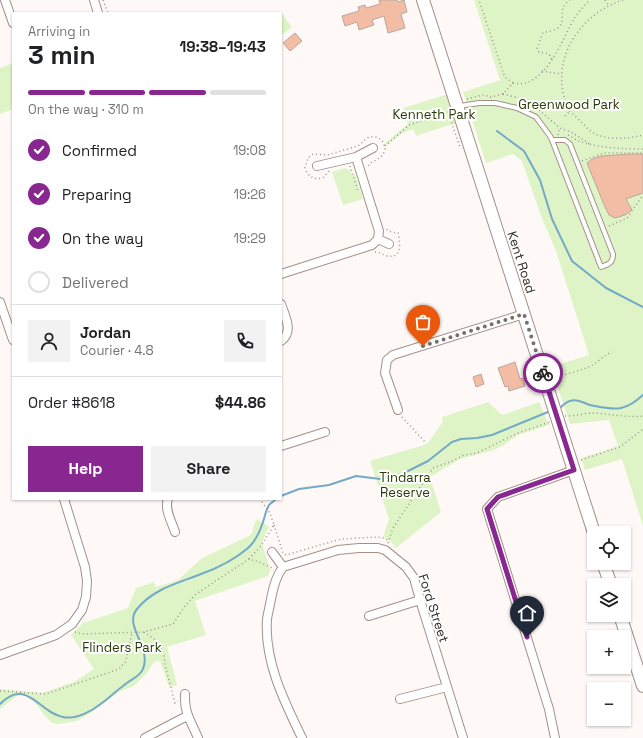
<!DOCTYPE html>
<html lang="en">
<head>
<meta charset="utf-8">
<style>
	:root { --surface:#fff; --page:#f2f2f2; --text:#202124; --muted:#757577; --line:#e0e0e0; --accent:#892790 }
	body { margin:0; font-family:"Space Grotesk",sans-serif; background:var(--page); color:var(--text); height:100vh; display:flex; flex-direction:column; font-size:15px; white-space:nowrap }
	* { box-sizing:border-box; margin:0 }
	p { font-size:13px; color:var(--muted) }
	.icon { flex:none; width:22px; height:22px; fill:none; stroke:currentColor; stroke-width:2; stroke-linecap:round; stroke-linejoin:round }
	.map { position:relative; flex:1; overflow:hidden }
	.drawer { position:absolute; left:12px; top:12px; width:270px; height:488px; display:flex; flex-direction:column; background:var(--surface); border-radius:0px; box-shadow:0 1px 3px #0004 }
	.drawer>* { flex:none }
	.fabs { position:absolute; left:587px; top:526px; display:grid; gap:8px }
	.fabs a { display:grid; place-items:center; width:44px; height:44px; border-radius:0px; background:var(--surface); box-shadow:0 1px 3px #0004; font-size:20px }
	.pin { position:absolute; display:grid; place-items:center; width:34px; height:34px; color:#fff; margin:-41px -17px; border-radius:50% 50% 50% 0; rotate:-45deg; box-shadow:0 0 4px #0007 }
	.pin .icon { rotate:45deg }
	.courier { position:absolute; display:grid; place-items:center; width:40px; height:40px; margin:-20px; border:3px solid #892790; border-radius:50%; background:#fff; color:#222; box-shadow:0 1px 5px #0007 }
	.head em { font-style:normal; font-weight:600 }
	.head div { display:flex; flex-direction:column-reverse }
	.head { display:flex; align-items:center; justify-content:space-between; height:68px; padding:0 16px }
	h1 { font-size:26px; font-weight:600; line-height:30px }
	.bar { display:grid; grid-template-columns:repeat(4,1fr); gap:6px 4px; align-content:center; height:48px; padding:0 16px }
	.bar i { height:5px; border-radius:3px; background:var(--line) }
	.bar .active { background:var(--accent) }
	.bar p { grid-column:span 4 }
	.line { display:flex; align-items:center; gap:10px; padding:0 16px; border-top:1px solid var(--line) }
	.line div { flex:1 }
	.round { display:grid; place-items:center; flex:none; width:42px; height:42px; border-radius:0px; background:var(--page) }
	ol { padding:0 16px; list-style:none }
	li { display:flex; align-items:center; gap:12px; height:44px }
	li p { margin-inline-start:auto }
	li .icon { padding:4px; border-radius:50%; background:var(--accent); color:#fff; stroke-width:4 }
	li:last-child { color:var(--muted) }
	li i { width:22px; height:22px; border:2px solid var(--line); border-radius:50% }
	.primary-button { display:flex; gap:8px; margin-top:auto; padding:8px 16px }
	.primary-button a { flex:1; height:46px; border-radius:0px; background:var(--accent); color:#fff; font-size:16px; font-weight:600; line-height:46px; text-align:center }
	.primary-button a+a { background:var(--page); color:var(--text) }
	.map>svg:first-child { display:block }
	.green { fill:#def4c6 }
	.lines { fill:none; stroke-linecap:round; stroke-linejoin:round }
	.stream { stroke:#74a9c7; stroke-width:2 }
	.building { fill:#f2bca5; stroke:#bca69e }
	.lane-casing { stroke:#a59088; stroke-width:6 }
	.street-casing { stroke:#a59088; stroke-width:10 }
	.secondary-casing { stroke:#a59088; stroke-width:14 }
	.path { stroke:#9a9491; stroke-width:1.5; stroke-dasharray:1 3; stroke-linecap:butt }
	.lane { stroke:#fff; stroke-width:4 }
	.street { stroke:#fff; stroke-width:8 }
	.secondary { stroke:#fff; stroke-width:12 }
	.done { stroke:#77706d; stroke-width:4; stroke-dasharray:0 7.2 }
	.route { stroke:#892790; stroke-width:5 }
	.labels { text-anchor:middle; stroke-width:4; stroke-linejoin:round; paint-order:stroke }
	.park-label { font-size:13px; fill:#273b04; stroke:#fff }
	.street-label { font-size:13px; fill:#2f2723; stroke:#fff }
</style>
</head>
<body>
<div class="map">
<svg width="643" height="738" viewBox="0 0 643 738">
	<rect width="100%" height="100%" fill="#fef9f7"/>
	<!-- green -->
	<path class="green" d="M474,0H643V526L622,459L585,470L581,458L618,446L609,420L570,424L551,367L589,355L556,251L541,216L522,161L513,154L486,163L463,92L500,80Z
		M282,14L292,27L281,36V15Z
		M13,63V109L0,114V68Z
		M448,94L457,124L450,125L416,136L413,129L401,134L386,146L385,143L408,124L403,108Z
		M345,168L350,170L352,175L355,174L363,199L343,205L332,172Z
		M488,402L502,415L539,402L549,425L518,435L504,445L494,450L460,459L430,477L441,512L396,548L390,541L383,537L389,519L370,461L424,445L428,443L443,421L442,417Z
		M256,519L269,526L262,543L270,570L268,576L195,601L206,635L167,647L177,685L169,687L160,661L154,662L147,673L134,686L119,692L92,712L77,721L58,724L52,723L44,715L34,701L24,695H18L0,709V689L42,693L74,682L94,669L71,635L83,623L128,608L136,588L154,582L156,587L178,580L202,558L249,536L252,533Z"/>
	<g class="lines">
		<!-- stream -->
		<path class="stream" d="M497,131L524,151L540,180L552,219L572,261L606,288L643,307
			M561,407C572,396 579,401 590,405C600,407 612,410 621,408C630,406 636,401 643,395
			M281,496L299,489L329,485L356,476L380,479L402,474L428,461L452,442L461,439L477,438L492,435L548,412
			M0,704C27,677 39,713 63,717C76,720 92,711 102,703C109,698 116,691 123,686C129,680 140,677 143,669C152,647 123,626 137,609C153,589 178,583 201,574C218,568 234,560 248,548C255,542 260,531 263,522C265,516 266,510 269,505C271,503 274,501 276,499"/>
	</g>
	<!-- building -->
	<path class="building" d="M379,0H397L398,2L404,0L407,12L401,14L405,28L388,33L384,16L372,20L374,25L359,30L357,22L345,26L342,16L359,11L358,7L365,5L366,8L380,4Z
		M295,33L302,41L290,51L283,43Z
		M630,154H643V193L626,199L632,210L625,215L615,218L609,215L605,207L587,163L592,159L601,156Z
		M515,362L520,379L523,378L525,386L509,391L508,386L505,387L498,368Z
		M481,374L484,384L476,387L473,377Z"/>
	<g class="lines">
		<defs>
			<path id="lane" d="M460,106L479,103H495L517,108L536,117L550,136L552,140L601,267C609,264 613,263 613,254L570,144L565,140H552"/>
			<path id="street" d="M5,0L13,23
				M94,0L98,13
				M317,166L356,157L373,148
				M378,239L389,244
				M281,274L372,245L378,239L379,231L356,157
				M0,302L13,340
				M281,304C285,316 294,332 281,341
				M398,410L385,373L387,360L393,355L524,314
				M281,446L325,432
				M168,499C164,509 172,522 175,532
				M272,552L283,567
				M283,567L338,550L359,548H378L385,550L406,567L414,578L420,600L463,738
				M283,567C276,576 273,588 271,599C270,605 268,613 267,619C264,661 284,701 302,738
				M369,616L420,600
				M0,655L56,635L72,624L82,610L86,597L87,581L85,567L64,499
				M185,694C184,713 191,721 198,738
				M400,699L447,687
				M145,738L187,716
				M555,738L549,709L487,509L498,497L574,470"/>
			<path id="secondary" d="M423,0L594,533
				M603,563L611,585
				M620,615L643,686"/>
		</defs>
		<!-- lane casing -->
		<use href="#lane" class="lane-casing"/>
		<!-- street casing -->
		<use href="#street" class="street-casing"/>
		<!-- secondary casing -->
		<use href="#secondary" class="secondary-casing"/>
		<!-- path -->
		<path class="path" d="M103,0L108,13
			M605,0L609,6
			M623,0C587,11 558,47 562,85C563,94 565,104 570,111C573,115 578,118 581,122C585,125 588,130 592,132C606,141 628,139 643,135
			M552,59L549,54L539,52L537,49L541,37L543,33C548,31 555,31 559,27C567,18 556,10 570,0
			M542,71L562,74
			M513,83C544,91 563,38 575,17C579,11 585,6 589,0
			M503,94L515,97L532,104L560,128L571,132L590,144
			M467,99L483,95L491,97L503,94L513,83L506,78L504,75L479,0
			M565,116L570,111
			M558,135L560,128
			M568,135C572,137 576,140 579,141C598,148 623,149 643,149
			M385,146L409,125L448,112L460,147
			M582,161L604,153H643
			M350,166L358,191
			M329,171L323,178C314,180 308,177 305,168L308,158L313,154L327,155L358,146L367,138C377,134 385,140 385,150C381,162 371,159 367,168
			M609,226L627,218L643,195
			M375,252C380,252 383,255 387,256C403,259 400,242 398,233L391,232L386,229
			M554,378C566,374 579,371 591,366C598,362 604,355 612,352
			M565,416C574,416 582,414 590,413C608,413 625,418 643,416
			M402,417L426,443
			M581,460L620,447L643,429
			M274,525L283,553L286,555L341,539L378,537L383,538L389,541
			M388,543L393,528L433,468L450,462L464,455L477,453L518,433L550,422
			M249,559L261,546L274,525L270,513L260,499
			M75,632L82,634L144,632L173,624L185,606L196,594L249,559L262,563L274,569
			M144,632L157,641L164,655L165,665L175,703L178,701
			M0,691L46,694L119,669L126,661L132,633"/>
		<!-- lane -->
		<use href="#lane" class="lane"/>
		<!-- street -->
		<use href="#street" class="street"/>
		<!-- secondary -->
		<use href="#secondary" class="secondary"/>
	</g>
	<g class="lines">
		<!-- done -->
		<path class="done" d="M423,346L524,314L543,373"/>
		<!-- route -->
		<path class="route" d="M527,637L487,509L498,497L574,470L543,373"/>
	</g>
	<g class="labels">
		<!-- park labels -->
		<g class="park-label">
			<text x="569" y="109">Greenwood Park</text>
			<text x="434" y="119">Kenneth Park</text>
			<text x="405" y="482">Tindarra<tspan x="405" dy="15">Reserve</tspan></text>
			<text x="122" y="652">Flinders Park</text>
		</g>
		<!-- street labels -->
		<g class="street-label">
			<text transform="translate(522 262) rotate(72)" y="5">Kent Road</text>
			<text transform="translate(434 608) rotate(72)" y="5">Ford Street</text>
		</g>
	</g>
</svg>
<div class="fabs">
<a><svg class="icon" aria-label="locate" viewBox="0 0 24 24"><circle cx="12" cy="12" r="6"/><path d="M12 2v4M12 18v4M2 12h4M18 12h4"/></svg></a>
<a><svg class="icon" aria-label="layers" viewBox="0 0 24 24"><path d="M12 4l9 5-9 5-9-5zM3 14l9 5 9-5"/></svg></a>
<a>+</a>
<a>−</a>
</div>
<div class="pin" style="left:423px;top:346px;background:#ea580c"><svg class="icon" aria-label="bag" viewBox="0 0 24 24"><path d="M5 8h14l-1 12H6zM9 8a3 3 0 0 1 6 0"/></svg></div>
<div class="pin" style="left:527px;top:637px;background:#1f2937"><svg class="icon" aria-label="home" viewBox="0 0 24 24"><path d="M3 11l9-7 9 7M6 9v11h12V9"/></svg></div>
<div class="courier" style="left:543px;top:373px"><svg class="icon" aria-label="bike" viewBox="0 0 24 24"><circle cx="6" cy="16" r="4"/><circle cx="18" cy="16" r="4"/><path d="M6 16l4-8h5l3 8M10 8l3 8H6M13 5h3"/></svg></div>
<section class="drawer">
<div class="head"><div><h1>3 min</h1><p>Arriving in</p></div><em>19:38–19:43</em></div>
<div class="bar"><i class="active"></i><i class="active"></i><i class="active"></i><i></i><p>On the way · 310 m</p></div>
<ol>
<li><svg class="icon" aria-label="check" viewBox="0 0 24 24"><path d="M5 12l5 5 9-10"/></svg>Confirmed<p>19:08</p></li>
<li><svg class="icon" aria-label="check" viewBox="0 0 24 24"><path d="M5 12l5 5 9-10"/></svg>Preparing<p>19:26</p></li>
<li><svg class="icon" aria-label="check" viewBox="0 0 24 24"><path d="M5 12l5 5 9-10"/></svg>On the way<p>19:29</p></li>
<li><i></i>Delivered</li>
</ol>
<div class="line" style="height:72px"><a class="round"><svg class="icon" aria-label="person" viewBox="0 0 24 24"><circle cx="12" cy="8" r="4"/><path d="M4 21q1-7 8-7t8 7"/></svg></a><div><b>Jordan</b><p>Courier · 4.8</p></div><a class="round"><svg class="icon" aria-label="phone" viewBox="0 0 24 24"><path d="M5 4h4l2 5-3 2q2 4 5 5l2-3 5 2v4C11 20 4 13 5 4z"/></svg></a></div>
<div class="line" style="height:52px"><div>Order #8618</div><b>$44.86</b></div>
<div class="primary-button"><a>Help</a><a>Share</a></div>
</section>
</div>
</body>
</html>
